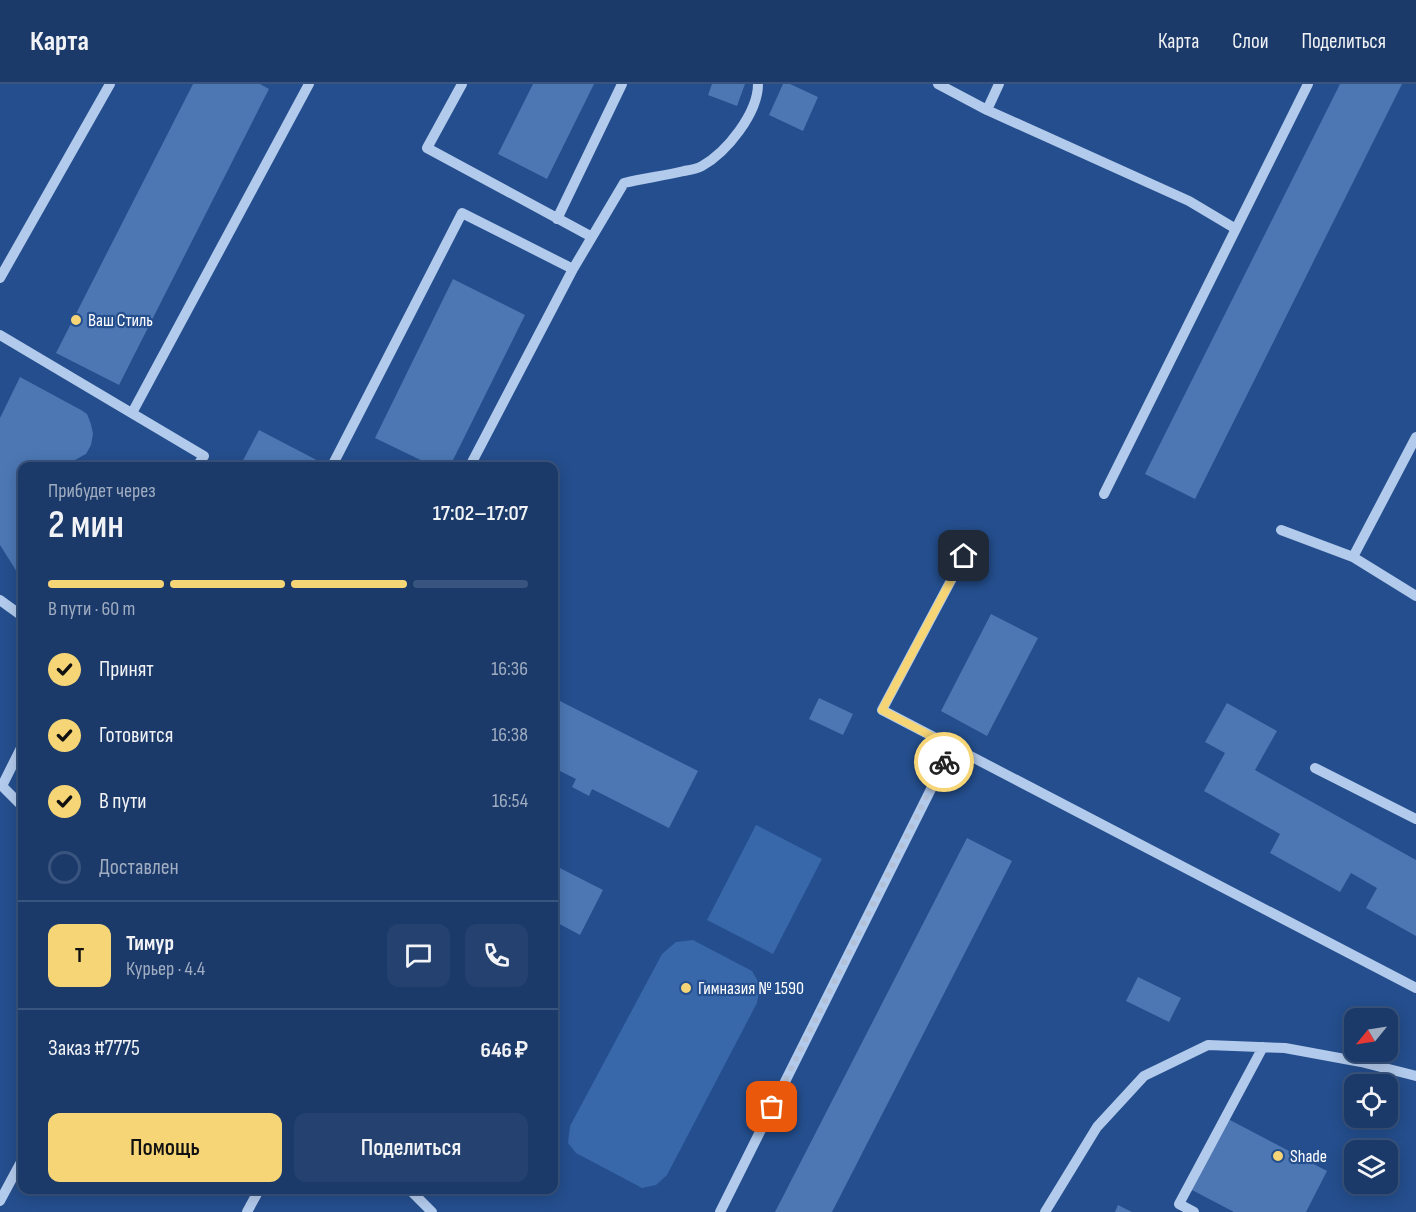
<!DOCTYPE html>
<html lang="ru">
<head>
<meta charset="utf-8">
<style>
	:root { --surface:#1b3a6a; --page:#244170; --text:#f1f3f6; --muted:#a0adc1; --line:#39547e; --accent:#f6d576 }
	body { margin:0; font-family:"Sofia Sans Condensed",sans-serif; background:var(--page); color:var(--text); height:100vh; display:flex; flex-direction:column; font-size:22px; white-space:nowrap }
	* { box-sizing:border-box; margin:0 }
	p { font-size:20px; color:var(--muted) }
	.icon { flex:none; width:33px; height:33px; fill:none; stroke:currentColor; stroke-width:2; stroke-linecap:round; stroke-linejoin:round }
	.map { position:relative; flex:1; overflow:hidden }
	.details { position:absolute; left:18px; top:378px; width:540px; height:732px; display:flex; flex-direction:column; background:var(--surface); border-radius:12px; box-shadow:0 3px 15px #0003,0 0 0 2px var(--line) }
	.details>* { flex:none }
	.needle { width:39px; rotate:240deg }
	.controls { position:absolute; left:1344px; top:924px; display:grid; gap:12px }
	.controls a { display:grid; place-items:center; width:54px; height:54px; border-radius:12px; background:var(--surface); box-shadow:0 3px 15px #0003,0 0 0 2px var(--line); font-size:30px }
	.pin { position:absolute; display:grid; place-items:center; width:51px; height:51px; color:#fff; margin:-26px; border-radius:12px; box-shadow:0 3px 9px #0006 }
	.courier { position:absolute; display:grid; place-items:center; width:60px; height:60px; margin:-30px; border:4px solid #f6d576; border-radius:50%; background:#fff; color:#222; box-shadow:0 2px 8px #0007 }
	.overview em { font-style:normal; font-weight:600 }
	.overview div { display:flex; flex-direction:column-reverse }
	.overview { display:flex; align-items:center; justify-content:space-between; height:102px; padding:0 30px }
	h1 { font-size:39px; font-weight:600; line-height:45px }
	.bar { display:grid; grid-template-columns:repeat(4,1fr); gap:9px 6px; align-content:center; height:72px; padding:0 30px }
	.bar i { height:8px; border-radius:4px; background:var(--line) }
	.bar .active { background:var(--accent) }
	.bar p { grid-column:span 4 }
	.line { display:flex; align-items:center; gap:15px; padding:0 30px; border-top:2px solid var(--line) }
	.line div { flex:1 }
	.round { display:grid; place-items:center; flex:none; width:63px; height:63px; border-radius:12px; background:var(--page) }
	ol { padding:0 30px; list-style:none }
	li { display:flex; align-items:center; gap:18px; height:66px }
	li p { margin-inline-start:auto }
	li .icon { padding:6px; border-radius:50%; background:var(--accent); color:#111; stroke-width:4 }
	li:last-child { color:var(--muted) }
	li i { width:33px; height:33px; border:3px solid var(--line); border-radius:50% }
	.cta { display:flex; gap:12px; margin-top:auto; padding:12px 30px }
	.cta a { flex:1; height:69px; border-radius:12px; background:var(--accent); color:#111; font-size:24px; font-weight:600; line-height:69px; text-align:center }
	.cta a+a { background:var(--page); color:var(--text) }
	header { display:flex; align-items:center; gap:36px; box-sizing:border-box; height:84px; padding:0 30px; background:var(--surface); border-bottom:2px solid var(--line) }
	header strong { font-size:28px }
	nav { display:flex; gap:33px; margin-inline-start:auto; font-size:21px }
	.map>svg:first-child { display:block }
	.green { fill:#3867aa }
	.building { fill:#4c77b3 }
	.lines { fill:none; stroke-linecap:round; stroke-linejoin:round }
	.minor { stroke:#b2caeb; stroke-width:10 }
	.done { stroke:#b2c1d7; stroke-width:6; stroke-dasharray:0 10.8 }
	.route { stroke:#f6d576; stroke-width:8 }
	.poi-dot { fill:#f6d576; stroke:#244e8d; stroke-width:2 }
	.labels { text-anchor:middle; stroke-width:4.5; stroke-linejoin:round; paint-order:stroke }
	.poi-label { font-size:18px; fill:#fff; stroke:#244e8d; text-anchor:start }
</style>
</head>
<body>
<header>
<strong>Карта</strong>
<nav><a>Карта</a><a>Слои</a><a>Поделиться</a></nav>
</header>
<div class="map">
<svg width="1416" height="1128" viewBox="0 0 1416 1128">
	<rect width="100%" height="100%" fill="#244e8d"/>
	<!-- green -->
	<path class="green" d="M756,741L822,775L773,870L707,836Z
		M693,856L752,887L760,901L757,919L667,1091L656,1101L642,1104L576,1069L568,1059L570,1042L662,870L676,858Z"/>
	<!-- building -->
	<path class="building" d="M193,0H260L269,5L119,301L56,269Z
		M533,0H594L547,95L498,70Z
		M712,0H745L737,22L708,11Z
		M783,0H790L818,13L803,47L769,31Z
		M1340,0H1402L1195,415L1145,390Z
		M453,195L525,231L450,382H433L375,354Z
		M20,293L81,326L87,330L91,340L93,350L91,361L86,370L64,382H22V496L0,461V334Z
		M259,346L328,382H240Z
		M991,530L1038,554L987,652L941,627Z
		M554,614L698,687L669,744L592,705L589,712L572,703L576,695L554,684Z
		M819,614L853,630L843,651L809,635Z
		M1227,619L1277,647L1255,686L1416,776V852L1366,824L1377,804L1351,789L1340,808L1270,769L1280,750L1204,707L1225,669L1205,658Z
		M967,754L1012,777L832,1128H775Z
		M554,781L603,806L580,851L554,837Z
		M1138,893L1181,914L1169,938L1126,917Z
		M1228,1035L1327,1087L1306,1128H1234L1192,1106Z
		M1118,1121L1132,1128H1115Z"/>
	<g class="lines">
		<!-- minor -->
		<path class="minor" d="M462,0L427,64L592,153
			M938,0L987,26
			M999,0L987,26L1189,117L1236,145
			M557,135L622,0
			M0,194L110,0
			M0,251L204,372L197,382
			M132,329L309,0
			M1416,353L1353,473L1416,512
			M332,382L462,129L573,185
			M470,382L573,185L624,99C644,94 664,92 684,87C690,86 697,85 702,82C727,68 758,29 758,0
			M1104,410L1308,0
			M1281,446L1353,473
			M964,472L882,626L1416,904
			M0,516L22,532
			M1315,684L1416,735
			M0,700L22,722
			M2,702L22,662
			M410,1106L432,1128
			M0,1117L22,1076
			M247,1128L259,1106
			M720,1128L952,663
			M1045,1128L1097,1043L1144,992L1208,961L1285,964L1361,978L1416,992
			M1194,1128L1179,1120L1263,963"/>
	</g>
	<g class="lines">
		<!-- done -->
		<path class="done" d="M772,1023L944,678"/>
		<!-- route -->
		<path class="route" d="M944,678L952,663L882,626L964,472"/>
	</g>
	<!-- markers -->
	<g class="poi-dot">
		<circle cx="76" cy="236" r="6"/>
		<circle cx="686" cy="904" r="6"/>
		<circle cx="1278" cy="1072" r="6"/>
	</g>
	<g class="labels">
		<!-- poi labels -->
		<g class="poi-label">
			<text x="88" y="242">Ваш Стиль</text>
			<text x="698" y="910">Гимназия № 1590</text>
			<text x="1290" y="1078">Shade</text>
		</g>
	</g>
</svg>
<div class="controls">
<a><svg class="needle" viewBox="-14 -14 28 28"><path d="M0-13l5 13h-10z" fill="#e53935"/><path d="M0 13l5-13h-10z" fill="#a0adc1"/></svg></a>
<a><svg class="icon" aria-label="locate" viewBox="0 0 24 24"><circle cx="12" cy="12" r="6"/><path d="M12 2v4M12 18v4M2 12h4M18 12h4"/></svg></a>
<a><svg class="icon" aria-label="layers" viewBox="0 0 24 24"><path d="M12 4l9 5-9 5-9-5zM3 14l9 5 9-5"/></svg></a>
</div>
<div class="pin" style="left:772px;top:1023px;background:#ea580c"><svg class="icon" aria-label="bag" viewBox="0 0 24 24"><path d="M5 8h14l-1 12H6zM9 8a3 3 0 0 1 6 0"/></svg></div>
<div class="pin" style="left:964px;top:472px;background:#1f2937"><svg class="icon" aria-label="home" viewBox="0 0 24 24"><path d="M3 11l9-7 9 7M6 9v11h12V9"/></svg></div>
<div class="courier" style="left:944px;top:678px"><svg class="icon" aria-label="bike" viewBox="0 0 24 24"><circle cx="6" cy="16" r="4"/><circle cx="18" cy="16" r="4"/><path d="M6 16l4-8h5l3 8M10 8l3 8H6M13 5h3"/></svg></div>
<section class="details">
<div class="overview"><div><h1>2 мин</h1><p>Прибудет через</p></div><em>17:02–17:07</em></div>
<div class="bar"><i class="active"></i><i class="active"></i><i class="active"></i><i></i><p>В пути · 60 m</p></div>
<ol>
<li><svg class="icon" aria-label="check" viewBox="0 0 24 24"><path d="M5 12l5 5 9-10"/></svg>Принят<p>16:36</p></li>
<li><svg class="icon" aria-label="check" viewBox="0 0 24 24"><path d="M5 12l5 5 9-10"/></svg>Готовится<p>16:38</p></li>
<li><svg class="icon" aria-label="check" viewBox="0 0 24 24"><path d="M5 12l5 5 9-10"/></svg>В пути<p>16:54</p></li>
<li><i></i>Доставлен</li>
</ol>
<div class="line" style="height:108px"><b class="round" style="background:var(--accent);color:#111">Т</b><div><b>Тимур</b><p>Курьер · 4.4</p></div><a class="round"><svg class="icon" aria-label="chat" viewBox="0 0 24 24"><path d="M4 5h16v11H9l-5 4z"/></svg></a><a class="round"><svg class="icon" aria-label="phone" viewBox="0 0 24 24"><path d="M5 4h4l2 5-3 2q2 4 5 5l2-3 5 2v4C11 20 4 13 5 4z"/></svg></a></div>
<div class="line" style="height:78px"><div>Заказ #7775</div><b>646 ₽</b></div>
<div class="cta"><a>Помощь</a><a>Поделиться</a></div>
</section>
</div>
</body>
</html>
